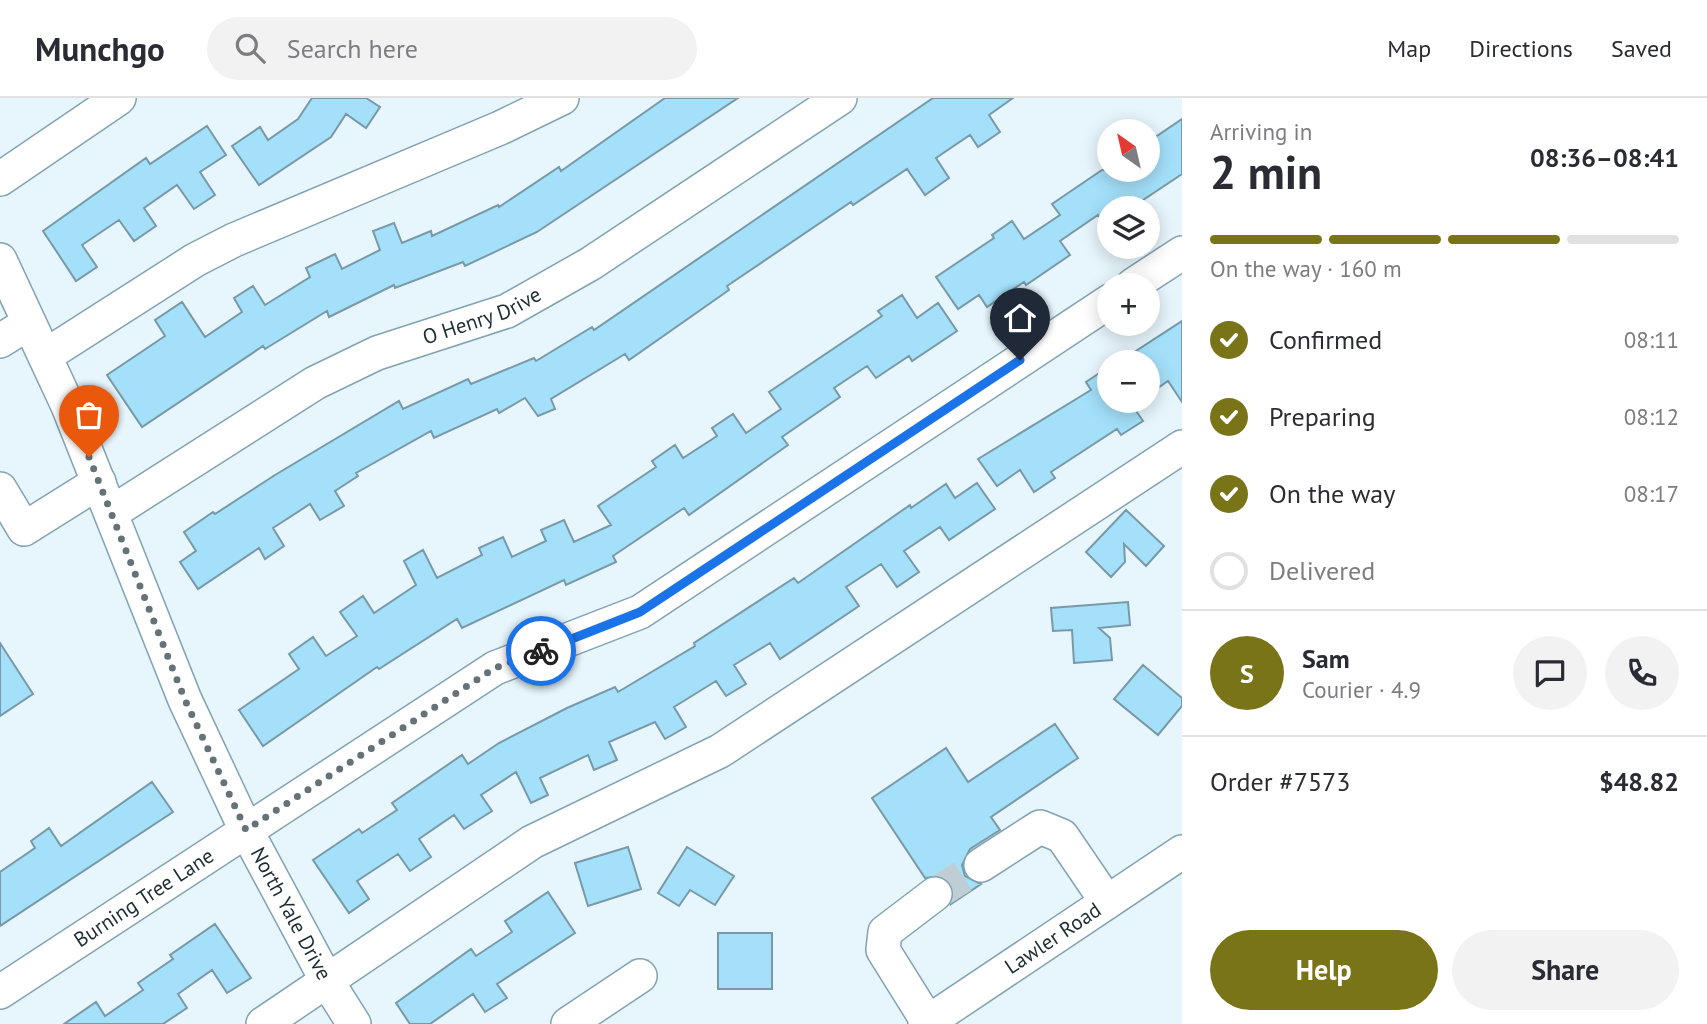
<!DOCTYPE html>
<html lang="en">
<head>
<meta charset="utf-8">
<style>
	:root { --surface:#fff; --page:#f2f2f3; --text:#2b2b33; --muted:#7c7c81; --line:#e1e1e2; --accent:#797418 }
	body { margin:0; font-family:"PT Sans",sans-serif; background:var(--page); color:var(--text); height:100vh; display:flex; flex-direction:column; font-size:26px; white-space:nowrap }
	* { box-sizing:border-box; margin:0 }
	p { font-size:23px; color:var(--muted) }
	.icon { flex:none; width:38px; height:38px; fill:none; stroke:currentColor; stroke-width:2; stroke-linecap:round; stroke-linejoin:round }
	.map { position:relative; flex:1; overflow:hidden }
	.details { display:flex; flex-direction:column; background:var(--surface); width:525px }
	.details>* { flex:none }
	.needle { width:46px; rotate:326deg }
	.buttons { position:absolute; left:1097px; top:21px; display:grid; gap:14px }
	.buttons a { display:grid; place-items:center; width:63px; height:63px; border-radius:50%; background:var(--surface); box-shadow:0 4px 18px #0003; font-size:35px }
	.pin { position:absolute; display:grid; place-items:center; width:60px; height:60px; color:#fff; margin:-72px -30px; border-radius:50% 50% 50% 0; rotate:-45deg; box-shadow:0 0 7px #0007 }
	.pin .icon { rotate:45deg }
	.courier { position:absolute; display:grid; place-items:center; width:70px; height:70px; margin:-35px; border:5px solid #1a73e8; border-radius:50%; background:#fff; color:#222; box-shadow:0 2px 9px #0007 }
	.headline em { font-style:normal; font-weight:800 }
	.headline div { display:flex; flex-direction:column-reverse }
	.headline { display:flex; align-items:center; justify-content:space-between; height:119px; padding:0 28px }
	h1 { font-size:46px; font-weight:800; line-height:52px }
	.bar { display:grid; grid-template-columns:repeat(4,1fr); gap:10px 7px; align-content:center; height:84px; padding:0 28px }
	.bar i { height:9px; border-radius:5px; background:var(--line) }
	.bar .current { background:var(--accent) }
	.bar p { grid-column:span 4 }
	.line { display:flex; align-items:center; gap:18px; padding:0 28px; border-top:2px solid var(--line) }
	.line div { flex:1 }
	.round { display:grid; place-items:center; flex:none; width:74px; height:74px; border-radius:37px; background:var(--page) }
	ol { padding:0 28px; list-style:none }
	li { display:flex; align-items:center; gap:21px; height:77px }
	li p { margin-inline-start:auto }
	li .icon { padding:7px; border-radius:50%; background:var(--accent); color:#fff; stroke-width:4 }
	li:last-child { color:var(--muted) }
	li i { width:38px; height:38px; border:4px solid var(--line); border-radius:50% }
	.primary-button { display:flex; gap:14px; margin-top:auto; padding:14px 28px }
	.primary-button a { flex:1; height:80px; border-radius:42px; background:var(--accent); color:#fff; font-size:28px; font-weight:800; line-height:80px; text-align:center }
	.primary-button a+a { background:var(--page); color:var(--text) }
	header { display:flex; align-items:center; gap:42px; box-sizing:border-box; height:98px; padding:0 35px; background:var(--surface); border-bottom:2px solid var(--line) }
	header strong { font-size:33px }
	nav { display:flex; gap:38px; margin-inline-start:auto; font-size:24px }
	.search { width:490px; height:63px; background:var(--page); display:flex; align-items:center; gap:18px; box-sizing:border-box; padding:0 24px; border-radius:38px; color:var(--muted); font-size:26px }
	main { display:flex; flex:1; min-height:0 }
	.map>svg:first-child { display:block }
	.building { fill:#a4e0fa; stroke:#7899a8; stroke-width:2 }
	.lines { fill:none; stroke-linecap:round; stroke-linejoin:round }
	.minor-tunnel { stroke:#bfcdd4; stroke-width:33; stroke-dasharray:33 17; stroke-linecap:butt }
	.minor-casing { stroke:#81a3b2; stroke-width:36 }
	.minor { stroke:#fff; stroke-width:33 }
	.done { stroke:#657379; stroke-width:7; stroke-dasharray:0 12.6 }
	.route { stroke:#1a73e8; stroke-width:9 }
	.labels { text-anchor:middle; stroke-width:6; stroke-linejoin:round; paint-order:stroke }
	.street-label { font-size:21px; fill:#1f2d33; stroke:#fff }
</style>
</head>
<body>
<header>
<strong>Munchgo</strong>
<div class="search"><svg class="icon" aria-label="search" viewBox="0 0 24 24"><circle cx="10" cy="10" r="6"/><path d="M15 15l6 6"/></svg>Search here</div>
<nav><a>Map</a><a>Directions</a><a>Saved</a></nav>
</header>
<main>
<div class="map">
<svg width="1182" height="926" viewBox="0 0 1182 926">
	<rect width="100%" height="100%" fill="#e7f5fc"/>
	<!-- building -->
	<path class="building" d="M312,0H366L380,9L366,30L346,16L331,39L259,87L232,48L260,29L268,42L298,21Z
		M665,0H738L537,134L465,168L463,164L395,190L394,187L329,219L327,213L265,251L263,248L142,329L107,277L165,238L155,222L182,204L205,239L242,214L234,200L253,188L265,207L310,179L306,170L335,156L342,171L380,152L373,133L394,125L402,145L431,133L432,138L498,107L499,109L559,69L561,73Z
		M933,0H1013L989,17L1000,34L978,49L970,37L936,60L949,80L925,97L907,71L853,107L851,104L727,188L729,192L629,262L625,256L551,301L555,311L538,318L525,300L499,315L497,311L434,340L431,333L356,375L358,378L335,393L344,408L320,422L310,406L273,430L284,448L265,461L259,450L198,491L180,464L196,453L184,434L213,414L215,416L275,377L399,303L403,311L468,281L471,286L534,260L536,263L592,229L594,232Z
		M1182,21V76L1131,110H1110V134L1098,117L1060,143L1070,157L1026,187L1024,184L987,209L979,197L958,211L936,179L994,140L992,137L1012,123L1024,141L1060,117L1052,106L1102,72H1148V44Z
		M207,28L226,57L200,74L215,97L194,111L177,87L144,110L156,128L134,143L119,122L82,147L97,169L76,183L43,133L146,60L150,66Z
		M902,197L917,220L938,205L957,233L912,263L909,258L876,280L867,268L834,290L840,299L782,339L788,347L689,417L684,410L613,458L616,464L566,487L564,482L462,530L457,521L379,571L377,569L263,648L239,612L299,571L289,556L313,539L326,558L357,538L340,514L363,498L374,515L416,487L404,463L423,452L437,480L482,457L479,450L503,439L512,459L546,443L541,432L564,422L574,444L611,427L598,408L656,369L652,363L675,347L683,360L717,338L712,330L733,316L746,335L781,311L769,294L882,218L878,213Z
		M1182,223V304L1168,283L1148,297V264H1119Z
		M1110,268V303H1129L1143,323L1121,337L1117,331L1051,374L1055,380L1034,394L1020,372L997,388L978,361L1091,292L1086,284Z
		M977,385L995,411L949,442L940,429L904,453L919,474L897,489L881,466L846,489L859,508L780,561L770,545L734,567L746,586L726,598L716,583L674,609L686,629L665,641L655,624L609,644L617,662L594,672L588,657L540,680L548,697L531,705L516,674L481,697L492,713L464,731L454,717L419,741L431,759L410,773L398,756L357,783L369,801L349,815L313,762L359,731L362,735L397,712L392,705L462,657L468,666L499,645L567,610L615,589L618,594L695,548L694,545L794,480L798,485L910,407L911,410L946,386L955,400Z
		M1126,412L1164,448L1146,468L1124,446L1125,464L1111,479L1086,454Z
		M1128,504L1130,527L1099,530L1110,540L1112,562L1074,565L1072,532L1053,533L1051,510Z
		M0,545L33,596L0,618Z
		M1143,567L1182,600V608L1158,637L1114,601Z
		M1055,626L1078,660L991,719L1000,732L970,751L962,767L965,778L981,786L951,806L954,794L951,785L942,778L925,780L872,700L946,650L968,684Z
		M152,684L173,714L0,828V774L35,750L31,743L49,730L61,748Z
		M628,749L641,791L588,808L575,765Z
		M687,749L734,778L715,807L690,792L679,808L658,795Z
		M548,794L575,835L497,886L507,900L485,914L473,896L430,926H410L396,905L471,851L476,858L512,834L505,823Z
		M215,826L251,880L227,895L212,872L178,896L187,910L163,926H64L96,904L105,918L143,892L138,885L173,861L170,857Z
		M718,835H772V891H718Z"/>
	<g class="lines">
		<!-- minor-tunnel -->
		<path class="minor-tunnel" d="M935,796L981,767"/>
		<defs>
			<g id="minor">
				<path d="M0,81L119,0"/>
				<path id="s1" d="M0,162L68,308L185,602L246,732L327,883L354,926"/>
				<path d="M1133,187L1182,155"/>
				<path d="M0,243L29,225"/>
				<path d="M45,258L195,162L234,142L500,30L562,0"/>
				<path d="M0,391L24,431L99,384"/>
				<path id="s2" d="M111,415L315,285L377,255L507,213L590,166L840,0"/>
				<path d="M981,767L1040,729L1062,738L1107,804"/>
				<path id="s3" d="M0,894L495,570L640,514L1110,203"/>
				<path d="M928,924L883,852L885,834L935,796"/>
				<path d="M263,926L532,744L720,653L1182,349"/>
				<path d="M568,926L640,878"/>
				<path id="s4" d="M925,926L1182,754"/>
			</g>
		</defs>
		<!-- minor casing -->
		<use href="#minor" class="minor-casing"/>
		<!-- minor -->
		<use href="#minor" class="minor"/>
	</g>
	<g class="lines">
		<!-- done -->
		<path class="done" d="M89,359L185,602L246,732L495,570L541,553"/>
		<!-- route -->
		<path class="route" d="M541,553L640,514L1020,262"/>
	</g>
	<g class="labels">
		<!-- street labels -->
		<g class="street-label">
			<text dy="7" stroke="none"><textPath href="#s2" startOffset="422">O Henry Drive</textPath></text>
			<text dy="7" stroke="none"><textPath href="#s3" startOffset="172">Burning Tree Lane</textPath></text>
			<text dy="7" stroke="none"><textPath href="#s1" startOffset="716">North Yale Drive</textPath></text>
			<text dy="7" stroke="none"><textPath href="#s4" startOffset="154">Lawler Road</textPath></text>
		</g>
	</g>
</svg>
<div class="buttons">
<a><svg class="needle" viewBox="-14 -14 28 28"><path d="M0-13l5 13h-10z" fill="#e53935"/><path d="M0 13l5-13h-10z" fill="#7c7c81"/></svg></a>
<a><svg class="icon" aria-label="layers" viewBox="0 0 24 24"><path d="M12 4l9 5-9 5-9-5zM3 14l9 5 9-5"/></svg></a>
<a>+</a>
<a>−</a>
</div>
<div class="pin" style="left:89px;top:359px;background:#ea580c"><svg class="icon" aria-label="bag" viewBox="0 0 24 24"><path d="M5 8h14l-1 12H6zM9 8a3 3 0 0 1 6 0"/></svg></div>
<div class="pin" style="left:1020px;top:262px;background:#1f2937"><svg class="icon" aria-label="home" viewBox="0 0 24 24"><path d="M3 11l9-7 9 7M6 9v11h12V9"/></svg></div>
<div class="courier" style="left:541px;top:553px"><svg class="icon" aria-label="bike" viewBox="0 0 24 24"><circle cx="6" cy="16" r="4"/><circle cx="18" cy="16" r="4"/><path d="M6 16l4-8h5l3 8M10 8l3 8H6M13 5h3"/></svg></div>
</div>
<section class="details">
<div class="headline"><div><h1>2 min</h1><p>Arriving in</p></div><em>08:36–08:41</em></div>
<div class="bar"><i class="current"></i><i class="current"></i><i class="current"></i><i></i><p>On the way · 160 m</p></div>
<ol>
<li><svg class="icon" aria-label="check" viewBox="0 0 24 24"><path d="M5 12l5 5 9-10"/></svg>Confirmed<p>08:11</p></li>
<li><svg class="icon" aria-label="check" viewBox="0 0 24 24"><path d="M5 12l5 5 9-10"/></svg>Preparing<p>08:12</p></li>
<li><svg class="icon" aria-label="check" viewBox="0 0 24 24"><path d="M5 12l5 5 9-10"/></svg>On the way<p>08:17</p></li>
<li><i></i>Delivered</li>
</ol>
<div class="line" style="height:126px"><b class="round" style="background:var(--accent);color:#fff">S</b><div><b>Sam</b><p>Courier · 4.9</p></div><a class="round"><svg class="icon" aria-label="chat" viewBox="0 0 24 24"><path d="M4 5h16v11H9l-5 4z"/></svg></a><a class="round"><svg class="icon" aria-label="phone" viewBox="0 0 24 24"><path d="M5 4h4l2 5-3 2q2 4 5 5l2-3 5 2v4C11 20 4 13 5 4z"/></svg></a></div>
<div class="line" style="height:91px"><div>Order #7573</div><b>$48.82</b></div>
<div class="primary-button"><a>Help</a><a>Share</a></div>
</section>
</main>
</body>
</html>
